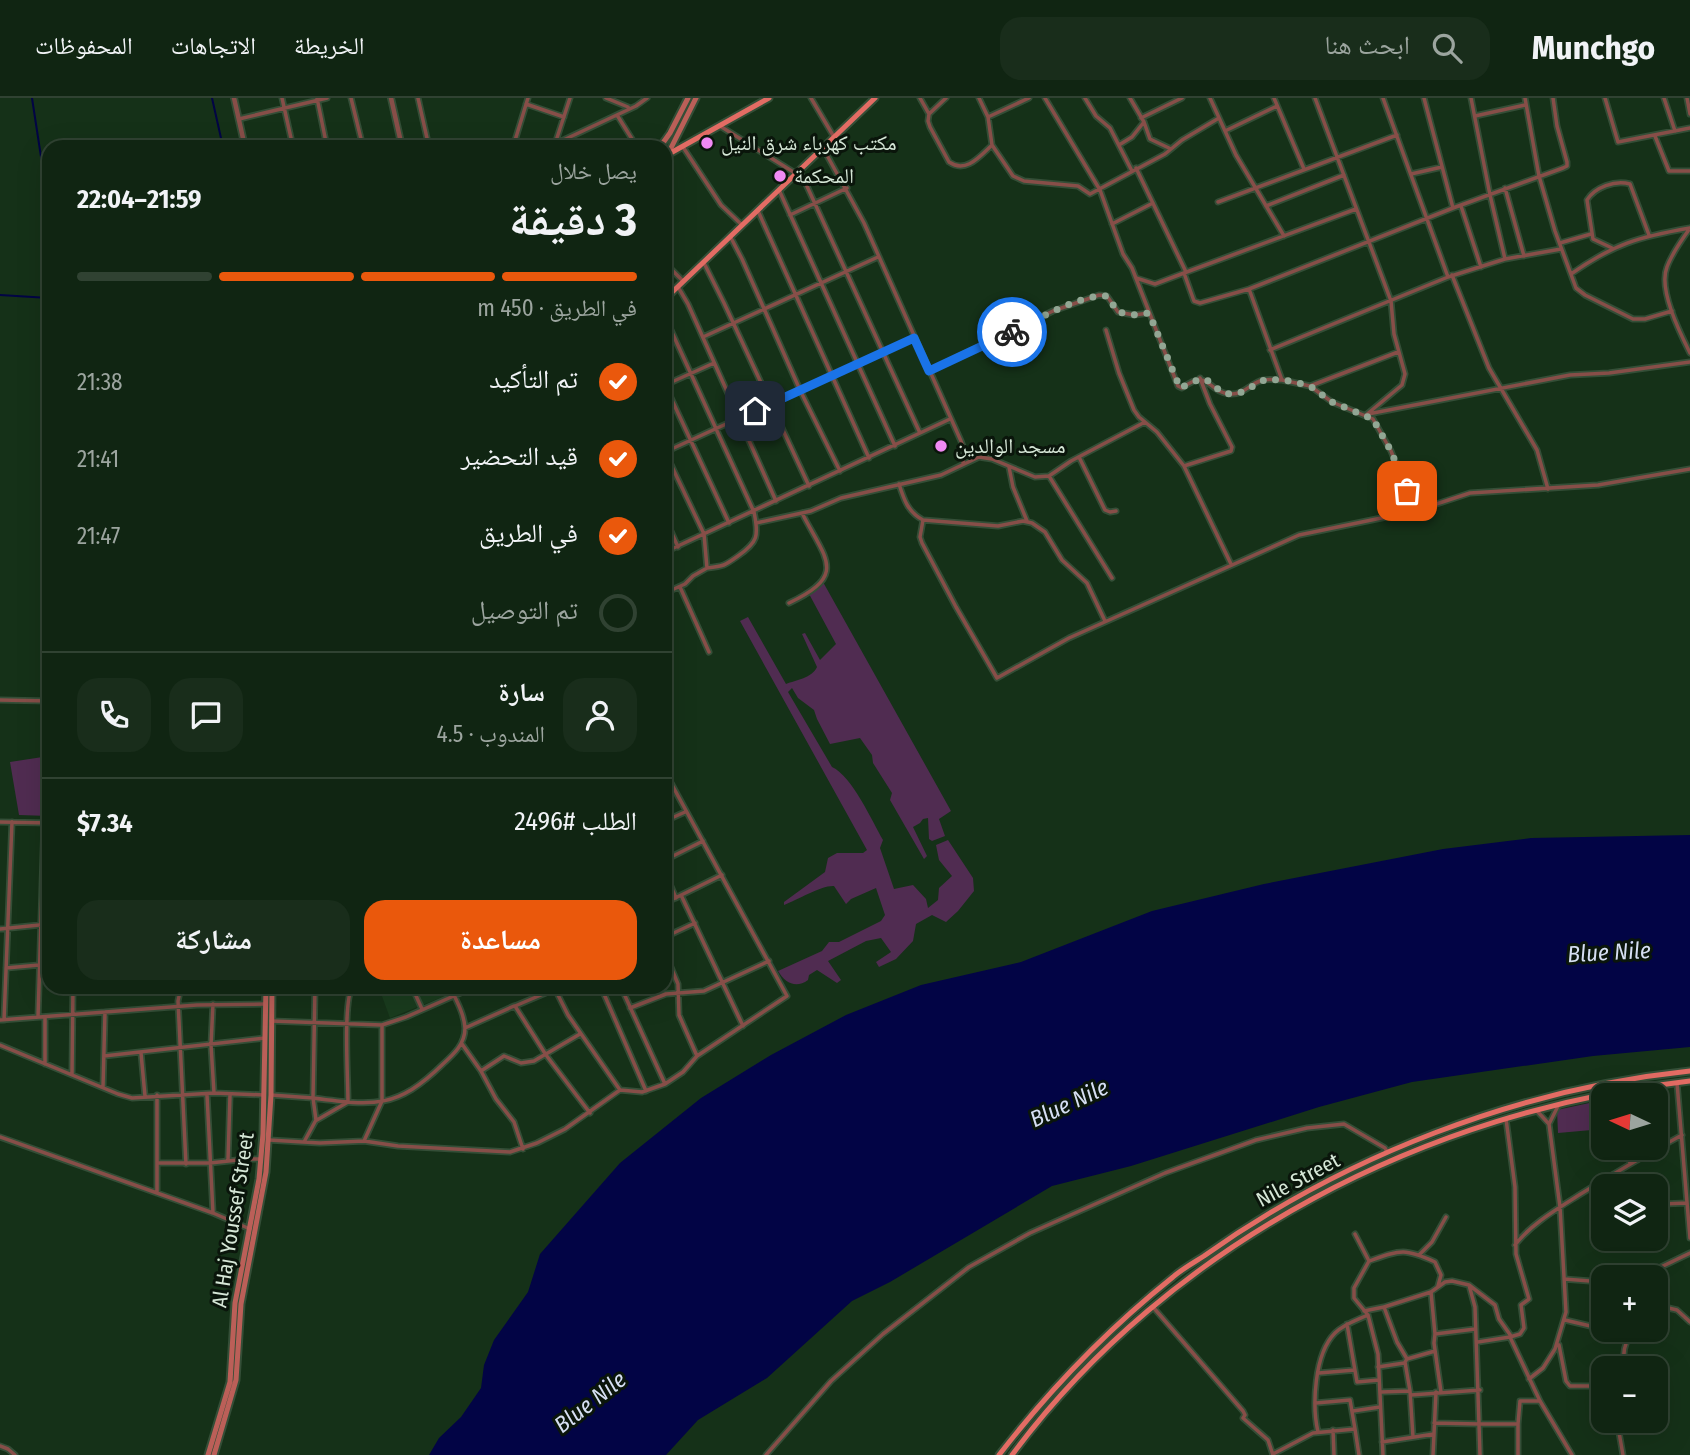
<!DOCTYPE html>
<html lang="ar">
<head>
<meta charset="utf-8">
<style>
	:root { --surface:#102512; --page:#192d1b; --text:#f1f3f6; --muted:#9ca59f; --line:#304232; --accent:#ea580c }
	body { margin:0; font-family:"Fira Sans Condensed","Noto Naskh Arabic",sans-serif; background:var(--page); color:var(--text); direction:rtl; height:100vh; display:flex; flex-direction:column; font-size:26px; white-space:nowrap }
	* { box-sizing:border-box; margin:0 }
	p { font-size:23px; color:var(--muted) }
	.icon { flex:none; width:38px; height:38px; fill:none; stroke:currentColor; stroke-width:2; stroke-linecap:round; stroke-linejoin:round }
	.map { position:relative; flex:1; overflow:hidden; direction:ltr }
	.sheet { position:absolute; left:42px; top:42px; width:630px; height:854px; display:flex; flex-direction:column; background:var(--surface); border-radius:21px; box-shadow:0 7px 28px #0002,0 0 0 2px var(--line); direction:rtl }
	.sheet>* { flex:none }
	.needle { width:46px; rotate:274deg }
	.tools { position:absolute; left:1591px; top:985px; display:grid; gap:14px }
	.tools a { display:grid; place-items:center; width:77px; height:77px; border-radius:14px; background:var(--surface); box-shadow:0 7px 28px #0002,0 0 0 2px var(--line); font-size:35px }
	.pin { position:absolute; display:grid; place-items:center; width:60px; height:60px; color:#fff; margin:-30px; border-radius:14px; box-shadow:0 4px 10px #0006 }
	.courier { position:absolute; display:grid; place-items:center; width:70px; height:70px; margin:-35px; border:5px solid #1a73e8; border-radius:50%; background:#fff; color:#222; box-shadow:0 2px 9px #0007 }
	.overview em { font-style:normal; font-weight:700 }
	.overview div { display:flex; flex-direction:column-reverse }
	.overview { display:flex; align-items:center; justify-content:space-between; height:119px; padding:0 35px }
	h1 { font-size:46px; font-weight:700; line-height:52px }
	.bar { display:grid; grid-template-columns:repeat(4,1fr); gap:10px 7px; align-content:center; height:84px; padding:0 35px }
	.bar i { height:9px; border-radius:5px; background:var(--line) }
	.bar .on { background:var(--accent) }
	.bar p { grid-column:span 4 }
	.line { display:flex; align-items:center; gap:18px; padding:0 35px; border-top:2px solid var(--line) }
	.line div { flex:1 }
	.round { display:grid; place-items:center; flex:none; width:74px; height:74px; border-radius:21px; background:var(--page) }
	ol { padding:0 35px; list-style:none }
	li { display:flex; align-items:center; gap:21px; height:77px }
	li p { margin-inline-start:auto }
	li .icon { padding:7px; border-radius:50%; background:var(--accent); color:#fff; stroke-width:4 }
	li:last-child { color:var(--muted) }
	li i { width:38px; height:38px; border:4px solid var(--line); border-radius:50% }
	.action { display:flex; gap:14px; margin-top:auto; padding:14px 35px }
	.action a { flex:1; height:80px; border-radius:21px; background:var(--accent); color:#fff; font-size:28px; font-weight:700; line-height:80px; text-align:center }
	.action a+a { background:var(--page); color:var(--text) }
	header { display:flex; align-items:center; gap:42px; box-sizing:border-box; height:98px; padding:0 35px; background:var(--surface); border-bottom:2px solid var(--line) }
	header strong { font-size:33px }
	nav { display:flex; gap:38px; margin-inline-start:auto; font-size:24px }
	.search { width:490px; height:63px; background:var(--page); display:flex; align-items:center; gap:18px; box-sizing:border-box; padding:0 24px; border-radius:21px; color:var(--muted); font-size:26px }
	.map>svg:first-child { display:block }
	.built { fill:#1a3c1e }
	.green { fill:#502c51 }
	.water { fill:#020445 }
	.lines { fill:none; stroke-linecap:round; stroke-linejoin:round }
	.stream { stroke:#020445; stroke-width:2 }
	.minor-casing { stroke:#344e37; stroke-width:7 }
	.tertiary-casing { stroke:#344e37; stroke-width:8 }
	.secondary-casing { stroke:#344e37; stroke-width:9 }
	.primary-casing { stroke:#344e37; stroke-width:9 }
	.minor { stroke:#874e48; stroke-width:3.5 }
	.tertiary { stroke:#874e48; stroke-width:4.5 }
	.secondary { stroke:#bb5f58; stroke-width:5 }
	.primary { stroke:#e36c64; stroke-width:5 }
	.done { stroke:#92a794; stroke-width:7; stroke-dasharray:0 12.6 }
	.route { stroke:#1a73e8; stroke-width:9 }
	.poi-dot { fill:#f18af4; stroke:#0a150b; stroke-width:2.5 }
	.labels { text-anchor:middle; stroke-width:6; stroke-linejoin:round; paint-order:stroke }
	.poi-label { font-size:21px; fill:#d6e7d7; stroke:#0a150b; text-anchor:start }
	.street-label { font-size:21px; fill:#d6e7d7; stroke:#0a150b }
	.water-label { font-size:23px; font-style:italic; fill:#d6dff3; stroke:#0a150b }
</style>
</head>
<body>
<header>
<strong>Munchgo</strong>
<div class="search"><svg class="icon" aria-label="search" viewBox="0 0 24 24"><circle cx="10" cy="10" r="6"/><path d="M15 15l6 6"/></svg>ابحث هنا</div>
<nav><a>الخريطة</a><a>الاتجاهات</a><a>المحفوظات</a></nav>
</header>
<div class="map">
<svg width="1690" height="1357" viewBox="0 0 1690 1357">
	<rect width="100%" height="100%" fill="#153118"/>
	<!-- built -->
	<path class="built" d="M367,889H447L450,896L390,920L379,890Z"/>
	<!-- green -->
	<path class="green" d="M823,484L951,713L939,721L945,738L932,743L929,741L928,720L923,721L920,725L913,729L927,758L924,761L890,702L892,695L873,665L872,657L860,640L830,646L817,621L814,612L798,600L792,590L788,594L832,669C852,678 872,723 883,742L880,750L894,791L913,787L926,801L928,810L938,802L939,790L952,778L939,762L936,747L948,742L973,780L974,793L958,813L946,824L932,817L916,826L913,843L896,861L879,869L876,864L891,854L881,840L866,843L828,863L841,882L837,885L817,872L809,877L808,882C796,891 785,885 778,873L822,853L829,844H839L881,823L885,817L876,790L851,801L846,806L834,788C822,787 797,802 784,807V804L825,774L828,760L837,755H863L867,752L740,523L748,519L786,586C796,582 812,580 817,569L802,536L805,535L820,562L836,546L808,494Z
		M49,658V718L19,717L10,664Z
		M1603,1002V1031L1558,1035L1557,1012Z"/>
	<!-- water -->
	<path class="water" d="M1690,737V949L1593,958L1412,984L1319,1009L1131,1068L1052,1088L890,1184L852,1203L767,1280L698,1322L666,1357H429L439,1340L461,1319L481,1290L484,1267L494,1242L528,1194L540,1156L620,1065L701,1000L771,957L846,917L921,887L1021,864L1152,813L1264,786L1443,751L1531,740Z"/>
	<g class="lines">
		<!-- stream -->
		<path class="stream" d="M32,0L49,111
			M212,0L223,49
			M0,197L49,200
			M698,731L787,893"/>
		<defs>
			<path id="minor" d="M282,0L293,49
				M317,0L327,49
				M351,0L363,49
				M418,0L429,49
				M606,0L628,9
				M811,0L834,39
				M920,0L929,16L946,0
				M979,0L988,19L992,47L1013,78L1024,83L1078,88L1090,96L1165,56L1182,42L1219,20
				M1045,0L1100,92L1123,156L1132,170L1178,288L1182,290C1210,269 1206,294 1230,296C1243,297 1249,287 1260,283C1266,280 1274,282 1282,282
				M1085,0L1096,18L1110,30L1132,73
				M1130,0L1144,24L1150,41L1171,51
				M1210,0L1236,57L1284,138
				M1274,0L1304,71
				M1315,0L1391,203L1394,236L1405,276L1402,287L1366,317
				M1383,0L1448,179
				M1424,0L1453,110
				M1471,0L1490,97L1505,161
				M1525,0L1539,78L1555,133L1576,190L1585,197L1633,221H1645L1672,213
				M1605,0L1618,44L1690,30
				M1664,0L1675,33
				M1687,0L1690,16
				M526,6L564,19
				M929,16L928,23L930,29L949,64C966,76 980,58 992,47
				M617,17L637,49
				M1475,18L1525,7
				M988,19L1029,0
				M1141,20L1182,0
				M239,21L327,0
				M720,28L795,75
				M1225,33L1277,8
				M1655,38L1669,73H1690
				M555,46L636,8L647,0
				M1119,47L1132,39L1144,24
				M513,49L528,0
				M554,49L570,0
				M683,49L721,107L742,127
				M823,50L864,125L961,343L964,351L963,366
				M1136,70L1186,174
				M800,73L920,335
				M1411,76L1442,69
				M1505,90L1524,158
				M779,92L895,348
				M1218,104L1397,37
				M1266,108L1344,77
				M1461,108L1481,169
				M758,113L869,360
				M790,117L847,90
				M1112,126L1153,105
				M1690,130C1682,142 1672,155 1667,169C1658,191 1680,235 1690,255
				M730,138L742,161L800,292L840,373
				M1560,145L1591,136
				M1612,150L1593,141L1587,102C1595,89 1615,82 1630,86L1649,137
				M665,165L683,183
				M704,165L724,205L809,388
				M1184,175L1356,111
				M1571,176C1614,146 1638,139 1690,130
				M1452,177L1489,270L1537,352L1548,391
				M1136,180L1155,186L1184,175L1194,203L1200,205L1249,191L1453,110L1563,70L1567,68V64L1557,28L1553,0
				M678,189L688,206L776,403
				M1249,191L1282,282L1310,288L1332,304L1373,321L1391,353L1415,413
				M665,219L754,414C759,438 758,444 738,458C724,468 724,468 707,470
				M1106,232L1119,275L1134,312L1139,319L1157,334L1184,368L1231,466
				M703,239L878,159
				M1270,252L1448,179L1505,161L1561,151
				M929,273L1053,213L1099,197L1107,198L1118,214L1134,217L1149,215
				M665,287L729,425
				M665,287L714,265
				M1310,288L1398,254
				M1368,316L1570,277L1609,275L1690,264
				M665,354L914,240
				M665,354L704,436L707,470L693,478L685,486L665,495
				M1079,359L1105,412L1110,414L1116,413
				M1184,368L1231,353L1232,349L1210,306L1200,280
				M1009,369L1013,389L1027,423
				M1049,378L1112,480
				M899,386C904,402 908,414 923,422L998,428L1023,423L1032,425L1045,434L1062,462L1087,485L1105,523
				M665,420L678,449
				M923,422L920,439L922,445L956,509L997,580L1069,540L1299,437L1415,413L1470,395L1598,387L1690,371
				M756,425L811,413L841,400L941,377L979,359L992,361L1035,379L1049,378L1071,363L1145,324
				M665,454L950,321
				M680,489L709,554
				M789,505C848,477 826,462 802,415
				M0,602L49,603
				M665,690L671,687
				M665,723L685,714
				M0,724L49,725
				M665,762L703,743
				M665,775L676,800
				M681,797L743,928
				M665,805L722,777
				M0,831L49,826
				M665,839L695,825
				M665,855L678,886L679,917L697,958
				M6,870L39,867
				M181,889L178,903L186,1066
				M412,889L422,911
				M601,889L646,993
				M621,889L665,986
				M555,891L515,908L546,957L590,1015
				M555,891L568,917L620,992
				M213,906L211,947L214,995
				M630,910L666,896L704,893L769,863
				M38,919L44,725
				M0,922L197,907L265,906
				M4,922L12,724
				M271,923L382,927L406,919L474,889
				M465,930L514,908
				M462,946L481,973L496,1001L514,1024L523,1051
				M0,947L118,996L132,1000L214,995L264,997
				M141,955L145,998
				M104,958L265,940
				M45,966V919
				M481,973L504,958L521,965L534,963L580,936
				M72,976L73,889
				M1677,985L1690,1140
				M103,989L105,914
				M207,997L213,1115
				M271,997L313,1000L315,889
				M1537,1013L1549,1026
				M1506,1021L1515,1089L1516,1156L1529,1201L1521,1207L1524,1230L1520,1236L1510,1239L1540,1303L1572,1357
				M317,1022L348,1004C348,980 343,907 352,889
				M0,1039L213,1115L250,1131
				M269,1042L320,1045L364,1043L398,1048L510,1054L537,1045L565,1031L620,992L642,994L665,986L683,974L697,958L787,898L665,674
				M364,1043L382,1003V927
				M304,1044L316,1022L313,1000C374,1008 397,1011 443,966C454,956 465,946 465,930C464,915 456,902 450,889
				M1627,1050L1630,1065
				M228,1062L230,997
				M158,1065H210L247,1061H261
				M157,1095V997
				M1662,1106L1687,1105
				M1355,1136L1369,1163L1354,1190V1200L1368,1217L1378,1256L1383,1357
				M1515,1147C1531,1126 1557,1111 1579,1097C1613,1076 1647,1056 1682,1037
				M1419,1157L1432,1144L1446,1119
				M1369,1163C1401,1152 1404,1150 1435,1164L1441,1177L1438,1188
				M1638,1180L1690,1155
				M1564,1181L1603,1184
				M1469,1187L1475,1209L1479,1326H1518V1357
				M1431,1194L1435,1236L1434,1245L1441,1294
				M1656,1207L1677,1212L1690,1224
				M1153,1209L1243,1313L1245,1317L1243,1320L1268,1342L1273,1357
				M1384,1209L1397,1244L1407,1261
				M1364,1213L1384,1209L1431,1194L1445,1184L1452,1183L1469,1187L1495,1207L1499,1221L1511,1238
				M1565,1222L1603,1231
				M1347,1226L1357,1284L1379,1282
				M1607,1232L1629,1239
				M1435,1236L1475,1231
				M1478,1244L1510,1239
				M1559,1247L1566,1283L1570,1288H1601L1603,1296
				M1378,1269L1404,1265
				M1626,1270C1621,1256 1625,1243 1634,1232
				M1319,1275L1355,1272
				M1529,1281L1543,1270L1555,1251L1566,1214L1560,1109L1549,1026L1558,1008
				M1381,1294L1410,1293
				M1411,1297L1480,1292
				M1316,1305L1350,1302L1355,1331
				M1353,1313L1380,1309
				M1617,1323L1623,1357
				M1434,1325L1479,1326L1480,1357
				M1518,1326L1520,1303H1540
				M1333,1332L1334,1357
				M1318,1334C1312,1308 1314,1256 1335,1235C1344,1226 1357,1222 1368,1217
				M1413,1339L1410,1293L1405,1264L1407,1261L1435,1253
				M1382,1344L1434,1336
				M0,1348L8,1351L15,1357
				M1273,1356L1313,1335L1355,1331L1359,1357
				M766,1357L831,1283L883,1236L969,1169L1030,1135L1165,1075L1256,1042L1307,1030L1344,1026L1385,1050L1387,1054
				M1433,1357L1436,1294"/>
			<path id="tertiary" d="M234,0L245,49
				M391,0L402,49"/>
			<path id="secondary" d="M660,49L670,35L688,0
				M665,62L696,0
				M208,1357L230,1284L235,1205L259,1081L263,1036L266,889
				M214,1357L236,1282L241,1206L266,1074L271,997L272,889"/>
			<path id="primary" d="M667,57L769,0
				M665,201L875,0
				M999,1357C1050,1291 1108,1231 1173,1179C1182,1171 1193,1165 1204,1158C1345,1058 1517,991 1690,973
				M1012,1357C1170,1144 1429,1012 1690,983"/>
		</defs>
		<!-- minor casing -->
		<use href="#minor" class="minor-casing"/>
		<!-- tertiary casing -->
		<use href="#tertiary" class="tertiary-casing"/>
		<!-- secondary casing -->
		<use href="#secondary" class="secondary-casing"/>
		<!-- primary casing -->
		<use href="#primary" class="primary-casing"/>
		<!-- minor -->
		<use href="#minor" class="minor"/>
		<!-- tertiary -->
		<use href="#tertiary" class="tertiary"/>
		<!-- secondary -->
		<use href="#secondary" class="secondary"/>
		<!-- primary -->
		<use href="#primary" class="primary"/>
	</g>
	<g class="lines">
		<!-- done -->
		<path class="done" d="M1012,234C1036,222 1081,196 1107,198L1118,214L1133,217L1149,215L1180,290L1200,281L1207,282L1223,295L1230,296L1242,294L1266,281L1291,283L1310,288L1332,304L1373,321L1391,353L1407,393"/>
		<!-- route -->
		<path class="route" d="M755,313L914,240L929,273L1012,234"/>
	</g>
	<!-- markers -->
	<g class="poi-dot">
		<circle cx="707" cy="45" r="7"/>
		<circle cx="780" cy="78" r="7"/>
		<circle cx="941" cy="348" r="7"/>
	</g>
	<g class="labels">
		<!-- poi labels -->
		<g class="poi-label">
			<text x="721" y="52">مكتب كهرباء شرق النيل</text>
			<text x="794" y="85">المحكمة</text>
			<text x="955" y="355">مسجد الوالدين</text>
		</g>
		<!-- street labels -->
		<g class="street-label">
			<text transform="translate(1298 1082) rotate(-28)" y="7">Nile Street</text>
			<text transform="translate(233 1122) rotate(-81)" y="7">Al Haj Youssef Street</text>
		</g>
		<!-- water labels -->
		<g class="water-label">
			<text transform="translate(1609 854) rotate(-3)" y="8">Blue Nile</text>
			<text transform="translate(1069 1005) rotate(-25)" y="8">Blue Nile</text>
			<text transform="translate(590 1304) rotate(-38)" y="8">Blue Nile</text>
		</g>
	</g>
</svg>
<div class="tools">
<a><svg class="needle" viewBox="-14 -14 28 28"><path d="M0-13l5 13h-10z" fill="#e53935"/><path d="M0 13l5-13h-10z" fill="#9ca59f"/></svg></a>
<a><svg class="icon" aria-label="layers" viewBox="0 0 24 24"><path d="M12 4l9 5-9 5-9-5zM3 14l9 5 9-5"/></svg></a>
<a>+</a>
<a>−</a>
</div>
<div class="pin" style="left:1407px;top:393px;background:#ea580c"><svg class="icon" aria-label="bag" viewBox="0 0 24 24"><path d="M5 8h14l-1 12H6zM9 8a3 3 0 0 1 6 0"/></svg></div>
<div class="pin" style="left:755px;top:313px;background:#1f2937"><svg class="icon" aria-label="home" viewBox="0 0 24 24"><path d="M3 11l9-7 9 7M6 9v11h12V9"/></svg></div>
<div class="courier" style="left:1012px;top:234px"><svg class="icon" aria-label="bike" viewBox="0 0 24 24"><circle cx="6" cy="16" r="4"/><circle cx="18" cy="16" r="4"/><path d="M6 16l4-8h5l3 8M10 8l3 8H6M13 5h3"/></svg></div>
<section class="sheet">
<div class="overview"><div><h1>3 دقيقة</h1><p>يصل خلال</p></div><em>21:59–22:04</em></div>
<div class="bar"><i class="on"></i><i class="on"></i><i class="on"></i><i></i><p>في الطريق · 450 m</p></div>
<ol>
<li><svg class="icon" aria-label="check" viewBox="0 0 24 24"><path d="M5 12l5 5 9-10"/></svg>تم التأكيد<p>21:38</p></li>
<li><svg class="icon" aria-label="check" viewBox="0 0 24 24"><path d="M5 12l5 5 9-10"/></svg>قيد التحضير<p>21:41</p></li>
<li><svg class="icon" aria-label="check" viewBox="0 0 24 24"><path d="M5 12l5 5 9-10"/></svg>في الطريق<p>21:47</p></li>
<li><i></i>تم التوصيل</li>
</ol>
<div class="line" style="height:126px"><a class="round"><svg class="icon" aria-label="person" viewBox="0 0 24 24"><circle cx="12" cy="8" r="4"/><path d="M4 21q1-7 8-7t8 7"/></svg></a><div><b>سارة</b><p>المندوب · 4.5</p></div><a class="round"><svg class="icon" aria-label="chat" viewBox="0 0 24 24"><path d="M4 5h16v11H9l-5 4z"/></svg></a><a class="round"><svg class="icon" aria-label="phone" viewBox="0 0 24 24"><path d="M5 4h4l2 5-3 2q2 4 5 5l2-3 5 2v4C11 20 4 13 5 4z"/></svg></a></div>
<div class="line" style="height:91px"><div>الطلب #2496</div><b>$7.34</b></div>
<div class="action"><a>مساعدة</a><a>مشاركة</a></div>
</section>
</div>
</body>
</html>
